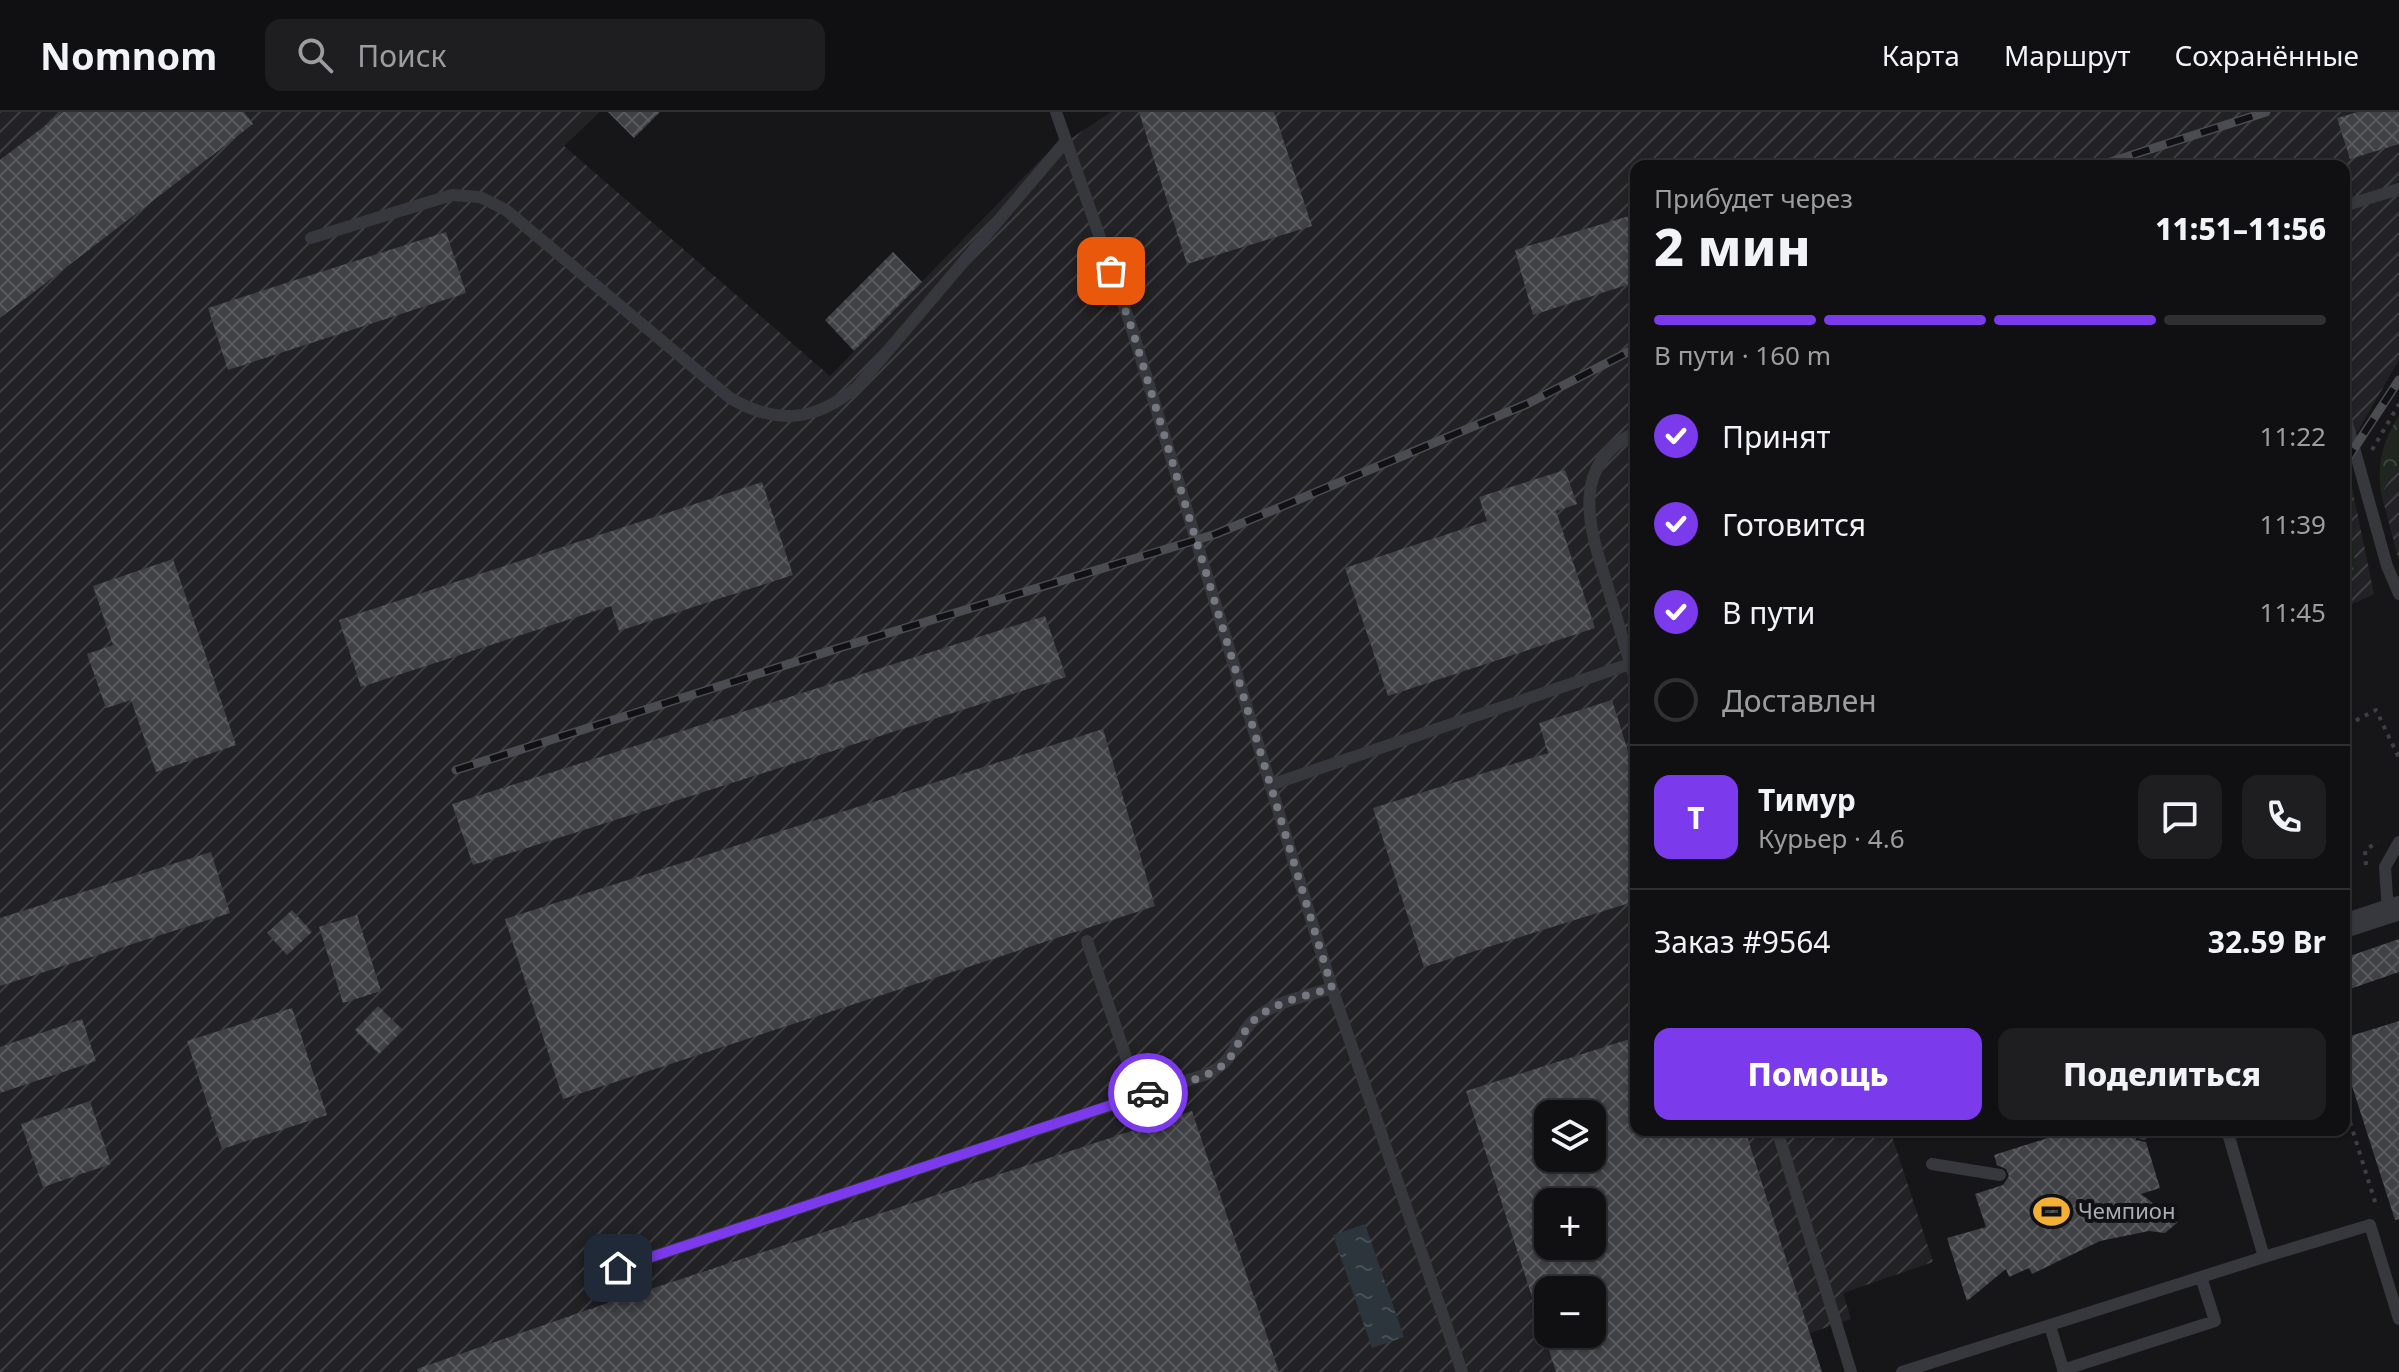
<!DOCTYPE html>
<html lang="ru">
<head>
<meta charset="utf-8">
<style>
	:root { --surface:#101012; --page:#1e1e20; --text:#f1f3f6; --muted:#9c9d9f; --line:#303032; --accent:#7c3aed }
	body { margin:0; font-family:"Noto Sans",sans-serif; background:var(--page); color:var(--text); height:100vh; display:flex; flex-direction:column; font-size:30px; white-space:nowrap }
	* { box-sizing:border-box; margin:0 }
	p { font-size:26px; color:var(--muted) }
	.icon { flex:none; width:44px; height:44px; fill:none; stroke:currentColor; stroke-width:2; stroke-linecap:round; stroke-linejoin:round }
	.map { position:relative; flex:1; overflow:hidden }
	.side { position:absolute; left:1630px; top:48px; width:720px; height:976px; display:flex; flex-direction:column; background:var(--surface); border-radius:16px; box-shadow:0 2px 6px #0004,0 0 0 2px var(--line) }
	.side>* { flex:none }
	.fabs { position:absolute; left:1534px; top:988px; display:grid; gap:16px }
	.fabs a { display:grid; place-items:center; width:72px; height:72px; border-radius:16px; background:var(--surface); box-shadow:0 2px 6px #0004,0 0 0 2px var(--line); font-size:40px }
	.pin { position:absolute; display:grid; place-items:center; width:68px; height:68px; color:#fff; margin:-34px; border-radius:16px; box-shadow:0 4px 12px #0006 }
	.courier { position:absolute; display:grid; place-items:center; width:80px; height:80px; margin:-40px; border:6px solid #7c3aed; border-radius:50%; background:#fff; color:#222; box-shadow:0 2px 10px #0007 }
	.headline em { font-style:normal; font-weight:800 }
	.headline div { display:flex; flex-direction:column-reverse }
	.headline { display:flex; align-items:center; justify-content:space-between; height:136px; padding:0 24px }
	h1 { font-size:52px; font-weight:800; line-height:60px }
	.bar { display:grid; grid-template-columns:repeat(4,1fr); gap:12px 8px; align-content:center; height:96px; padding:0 24px }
	.bar i { height:10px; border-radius:6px; background:var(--line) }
	.bar .selected { background:var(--accent) }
	.bar p { grid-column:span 4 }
	.line { display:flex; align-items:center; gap:20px; padding:0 24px; border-top:2px solid var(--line) }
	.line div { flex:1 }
	.round { display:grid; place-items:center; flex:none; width:84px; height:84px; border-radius:16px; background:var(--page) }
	ol { padding:0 24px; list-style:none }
	li { display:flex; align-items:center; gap:24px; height:88px }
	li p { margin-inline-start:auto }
	li .icon { padding:8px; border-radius:50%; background:var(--accent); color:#fff; stroke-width:4 }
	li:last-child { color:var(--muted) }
	li i { width:44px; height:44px; border:4px solid var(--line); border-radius:50% }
	.primary-button { display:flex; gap:16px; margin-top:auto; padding:16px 24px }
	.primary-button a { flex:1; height:92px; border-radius:16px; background:var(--accent); color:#fff; font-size:32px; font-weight:800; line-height:92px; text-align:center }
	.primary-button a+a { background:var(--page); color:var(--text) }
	header { display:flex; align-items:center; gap:48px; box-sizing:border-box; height:112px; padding:0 40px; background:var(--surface); border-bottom:2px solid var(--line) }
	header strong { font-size:38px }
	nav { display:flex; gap:44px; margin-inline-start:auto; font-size:28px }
	.search { width:560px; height:72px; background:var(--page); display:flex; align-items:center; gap:20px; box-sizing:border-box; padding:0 28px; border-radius:16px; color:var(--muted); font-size:30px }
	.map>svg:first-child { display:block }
	.industrial { fill:url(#industrial-furrows); fill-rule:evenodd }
	.forest { fill:url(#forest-crowns) }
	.water { fill:url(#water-ripples) }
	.building { fill:url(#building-cross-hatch); fill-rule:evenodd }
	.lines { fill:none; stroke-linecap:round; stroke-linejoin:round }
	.path { stroke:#3d3f44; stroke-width:4; stroke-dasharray:4 6; stroke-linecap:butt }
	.service { stroke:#37383d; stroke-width:12 }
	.minor { stroke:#37383d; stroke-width:24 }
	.rail-casing { stroke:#4a4c52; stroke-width:9 }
	.rail { stroke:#111113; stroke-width:6; stroke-dasharray:18; stroke-linecap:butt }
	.done { stroke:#757880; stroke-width:8; stroke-dasharray:0 14.4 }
	.route { stroke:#7c3aed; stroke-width:10 }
	.labels { text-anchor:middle; stroke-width:8; stroke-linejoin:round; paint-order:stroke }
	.poi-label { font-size:22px; fill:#a8adb8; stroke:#111113; text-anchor:start }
</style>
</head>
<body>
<header>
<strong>Nomnom</strong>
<div class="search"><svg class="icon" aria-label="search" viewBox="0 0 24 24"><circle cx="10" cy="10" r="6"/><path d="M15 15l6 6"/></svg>Поиск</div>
<nav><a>Карта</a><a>Маршрут</a><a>Сохранённые</a></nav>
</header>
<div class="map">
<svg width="2399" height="1260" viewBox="0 0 2399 1260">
	<defs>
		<pattern id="industrial-furrows" width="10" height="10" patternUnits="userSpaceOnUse" patternTransform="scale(2)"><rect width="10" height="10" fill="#222225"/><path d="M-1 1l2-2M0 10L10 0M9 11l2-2" fill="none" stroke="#3f3f43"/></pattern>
		<pattern id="forest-crowns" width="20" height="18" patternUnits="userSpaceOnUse" patternTransform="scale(2)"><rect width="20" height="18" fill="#1e261f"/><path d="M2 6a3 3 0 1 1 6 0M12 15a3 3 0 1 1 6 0" fill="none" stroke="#3c433d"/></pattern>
		<pattern id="water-ripples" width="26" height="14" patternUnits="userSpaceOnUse" patternTransform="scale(2)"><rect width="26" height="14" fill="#2c353c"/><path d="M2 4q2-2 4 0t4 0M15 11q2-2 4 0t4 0" fill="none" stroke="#485056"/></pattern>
		<pattern id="building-cross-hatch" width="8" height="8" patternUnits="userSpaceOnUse" patternTransform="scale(2)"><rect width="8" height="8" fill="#404145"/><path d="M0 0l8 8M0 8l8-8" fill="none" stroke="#595a5e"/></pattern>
	</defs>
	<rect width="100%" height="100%" fill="#161618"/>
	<!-- industrial -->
	<path class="industrial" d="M0,0H599L564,34L830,264L1043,45L1111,0H2399V248L2345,341L2374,482L2344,496V54H1636V1018H1890L1933,1150L1843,1181L1851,1207L1810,1221L1822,1260H0ZM1548,1002H1592V1046H1548ZM1548,1090H1592V1134H1548ZM1548,1178H1592V1222H1548Z
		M2399,354V449L2381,381Z"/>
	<!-- forest -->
	<path class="forest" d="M2399,303V354L2381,381C2377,349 2383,330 2399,303Z
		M2344,409C2357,431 2357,452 2349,475L2344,477Z"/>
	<!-- water -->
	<path class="water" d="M1365,1112L1404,1225L1372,1236L1333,1123Z"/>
	<!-- building -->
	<path class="building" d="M63,0H244L253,12L0,206V48Z
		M608,0H660L634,26Z
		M1139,0H1274L1312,114L1187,152Z
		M2358,0H2399V32L2350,47L2337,6Z
		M1636,102V170L1533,203L1515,138Z
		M446,120L466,181L228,258L208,196Z
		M893,140L922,170L854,239L825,208Z
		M1565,358L1577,392L1556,399L1595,516L1388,584L1345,456L1487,409L1479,385Z
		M762,370L793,463L619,519L611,494L361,575L339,508Z
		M173,447L236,633L156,660L131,588L106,596L87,542L113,533L93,474Z
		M1045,504L1066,565L473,753L452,692Z
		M1612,588L1636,665V789L1424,855L1373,696L1548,641L1539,611Z
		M1103,617L1155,794L563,987L505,807Z
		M211,740L230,801L0,874V806Z
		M292,798L312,820L287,843L267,821Z
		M357,803L381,879L343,891L319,815Z
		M2399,827V860L2344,879V846Z
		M378,894L403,918L379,942L355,918Z
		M292,896L327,1003L222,1037L187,929Z
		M82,907L96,949L0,981V935Z
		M2399,909V1107L2395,1108L2344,949V926Z
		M1636,925V1018H1745L1822,1260H1556L1466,979ZM1548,1002H1592V1046H1548ZM1548,1090H1592V1134H1548ZM1548,1178H1592V1222H1545H1548Z
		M90,989L111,1052L43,1075L21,1012Z
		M1192,999L1279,1260H418L417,1257L596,1195Z
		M2073,1018H2104L2106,1025L2135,1018L2136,1028L2146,1030L2160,1076L2141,1082L2178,1110L2165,1121L2149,1119L2100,1129L2032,1162L2029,1156L2009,1165L2006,1157L1967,1189L1947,1126L1986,1115L1975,1082L2003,1073L2009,1064L2006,1057L1997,1053L1994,1043Z"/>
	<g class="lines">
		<!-- path -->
		<path class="path" d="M2372,338L2399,292
			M2347,613L2376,598L2399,646
			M2366,753L2365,738L2378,730
			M2344,991L2377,1096"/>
		<!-- service -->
		<path class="service" d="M1056,0L1132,217L1332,876L1462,1260
			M2344,94L2399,77
			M311,126L452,83L480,85L506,98L730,286C778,314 817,309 858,274L1066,29
			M2344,300L2387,454L2399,482
			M1636,320C1567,354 1590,417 1608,476C1617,507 1626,539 1636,570
			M1270,673L1630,552
			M2388,800L2385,755L2399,730
			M1087,829L1139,984
			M1777,1018L1851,1260
			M2143,1022L2145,1018
			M1932,1052L2000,1063
			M2264,1145L2370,1113L2399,1207
			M618,1156L1207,962C1240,946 1233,926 1256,906C1276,889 1307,884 1332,876
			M2050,1214L2064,1260
			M2063,1258L2215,1209L2201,1165
			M1902,1260L2264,1145L2227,1018"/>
		<!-- minor -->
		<path class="minor" d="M2344,814L2399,796"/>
		<defs>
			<path id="rail" d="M2098,54L2266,0
				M2344,352L2399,268
				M456,658L839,536L1216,422L1527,292L1636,236"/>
		</defs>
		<!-- rail casing -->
		<use href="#rail" class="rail-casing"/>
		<!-- rail -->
		<use href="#rail" class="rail"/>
	</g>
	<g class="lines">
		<!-- done -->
		<path class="done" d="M1111,159L1132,217L1332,876C1304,885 1266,891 1248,915C1237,929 1235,946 1219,956C1199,969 1171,974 1148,981"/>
		<!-- route -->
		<path class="route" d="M618,1156L1148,981"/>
	</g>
	<!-- icons -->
	<defs>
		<symbol id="stadium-bare" viewBox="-9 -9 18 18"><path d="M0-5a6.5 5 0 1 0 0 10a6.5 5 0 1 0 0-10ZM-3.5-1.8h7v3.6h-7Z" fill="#f2b134" stroke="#111113" stroke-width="2.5" paint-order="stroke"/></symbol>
	</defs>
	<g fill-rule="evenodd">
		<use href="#stadium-bare" x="2026" y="1074" width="51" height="51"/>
	</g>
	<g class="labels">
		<!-- poi labels -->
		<g class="poi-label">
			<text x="2078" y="1107">Чемпион</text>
		</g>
	</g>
</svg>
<div class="fabs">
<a><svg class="icon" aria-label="layers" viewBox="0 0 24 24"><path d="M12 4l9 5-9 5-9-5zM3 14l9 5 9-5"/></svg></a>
<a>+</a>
<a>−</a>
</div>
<div class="pin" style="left:1111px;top:159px;background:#ea580c"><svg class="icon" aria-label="bag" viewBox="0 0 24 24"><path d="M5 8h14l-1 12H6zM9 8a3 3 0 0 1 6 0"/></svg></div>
<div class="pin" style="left:618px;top:1156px;background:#1f2937"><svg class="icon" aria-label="home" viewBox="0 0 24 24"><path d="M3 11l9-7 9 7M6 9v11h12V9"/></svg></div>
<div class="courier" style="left:1148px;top:981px"><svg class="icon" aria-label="car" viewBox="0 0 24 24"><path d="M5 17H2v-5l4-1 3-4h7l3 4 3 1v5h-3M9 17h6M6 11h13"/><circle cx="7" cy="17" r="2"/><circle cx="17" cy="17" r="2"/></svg></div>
<section class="side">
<div class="headline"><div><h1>2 мин</h1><p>Прибудет через</p></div><em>11:51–11:56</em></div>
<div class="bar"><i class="selected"></i><i class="selected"></i><i class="selected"></i><i></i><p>В пути · 160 m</p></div>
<ol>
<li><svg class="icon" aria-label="check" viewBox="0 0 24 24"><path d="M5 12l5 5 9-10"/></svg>Принят<p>11:22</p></li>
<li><svg class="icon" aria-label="check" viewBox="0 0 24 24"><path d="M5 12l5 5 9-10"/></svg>Готовится<p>11:39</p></li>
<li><svg class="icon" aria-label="check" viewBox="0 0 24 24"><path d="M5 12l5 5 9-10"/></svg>В пути<p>11:45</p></li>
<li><i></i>Доставлен</li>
</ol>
<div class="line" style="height:144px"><b class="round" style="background:var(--accent);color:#fff">Т</b><div><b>Тимур</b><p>Курьер · 4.6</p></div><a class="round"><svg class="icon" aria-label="chat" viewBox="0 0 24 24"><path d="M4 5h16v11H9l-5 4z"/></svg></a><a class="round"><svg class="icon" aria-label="phone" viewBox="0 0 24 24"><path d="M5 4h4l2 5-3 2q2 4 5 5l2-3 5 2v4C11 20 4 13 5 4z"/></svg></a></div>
<div class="line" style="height:104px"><div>Заказ #9564</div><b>32.59 Br</b></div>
<div class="primary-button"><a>Помощь</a><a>Поделиться</a></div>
</section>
</div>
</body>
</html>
